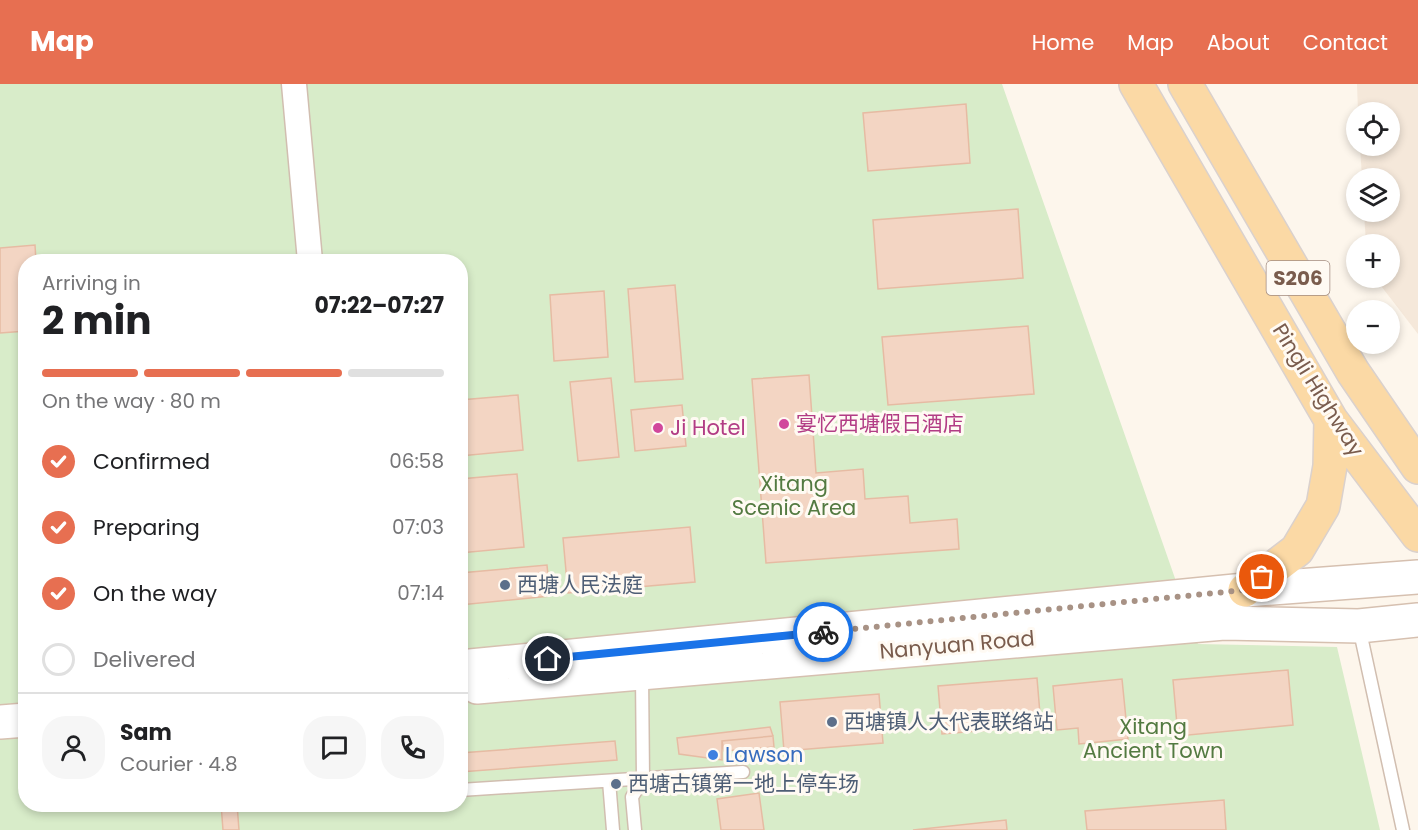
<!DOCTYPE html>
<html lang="en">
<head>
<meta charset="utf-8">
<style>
	:root { --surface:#fff; --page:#f6f6f6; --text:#202124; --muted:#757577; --line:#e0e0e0; --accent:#e76f51 }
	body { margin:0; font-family:Poppins,"Noto Sans SC",sans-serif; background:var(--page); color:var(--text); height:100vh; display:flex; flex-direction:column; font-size:22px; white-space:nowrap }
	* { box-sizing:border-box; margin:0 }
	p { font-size:20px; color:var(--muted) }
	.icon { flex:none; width:33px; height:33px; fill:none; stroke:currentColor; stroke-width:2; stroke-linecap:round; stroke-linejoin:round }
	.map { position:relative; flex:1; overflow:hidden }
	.panel { position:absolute; left:18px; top:170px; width:450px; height:558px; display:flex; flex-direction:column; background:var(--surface); border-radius:24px; box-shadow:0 3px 9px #0003 }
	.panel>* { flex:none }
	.fabs { position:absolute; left:1346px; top:18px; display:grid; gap:12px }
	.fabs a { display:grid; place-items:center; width:54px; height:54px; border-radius:50%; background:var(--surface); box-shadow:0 3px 9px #0003; font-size:30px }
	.pin { position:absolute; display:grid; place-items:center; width:51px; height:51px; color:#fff; margin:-26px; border:3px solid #fff; border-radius:50%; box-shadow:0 2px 6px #0007 }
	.courier { position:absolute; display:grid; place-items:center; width:60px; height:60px; margin:-30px; border:4px solid #1a73e8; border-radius:50%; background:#fff; color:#222; box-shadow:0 2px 8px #0007 }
	.summary em { font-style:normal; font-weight:700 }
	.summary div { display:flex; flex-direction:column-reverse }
	.summary { display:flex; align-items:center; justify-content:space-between; height:102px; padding:0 24px }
	h1 { font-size:39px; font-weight:700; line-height:45px }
	.bar { display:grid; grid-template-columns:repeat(4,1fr); gap:9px 6px; align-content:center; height:72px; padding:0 24px }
	.bar i { height:8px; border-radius:4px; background:var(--line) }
	.bar .on { background:var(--accent) }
	.bar p { grid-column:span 4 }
	.line { display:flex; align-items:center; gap:15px; padding:0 24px; border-top:2px solid var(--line) }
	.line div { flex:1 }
	.round { display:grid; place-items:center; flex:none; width:63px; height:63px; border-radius:24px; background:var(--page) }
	ol { padding:0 24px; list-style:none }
	li { display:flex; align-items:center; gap:18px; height:66px }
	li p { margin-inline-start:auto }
	li .icon { padding:6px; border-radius:50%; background:var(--accent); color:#fff; stroke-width:4 }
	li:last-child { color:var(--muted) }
	li i { width:33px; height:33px; border:3px solid var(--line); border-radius:50% }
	header { display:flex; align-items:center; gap:36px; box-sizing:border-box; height:84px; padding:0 30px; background:var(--accent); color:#fff }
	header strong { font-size:28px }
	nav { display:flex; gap:33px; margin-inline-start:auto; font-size:21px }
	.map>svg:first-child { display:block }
	.residential { fill:#f5e8da }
	.green { fill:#d8ecc9; fill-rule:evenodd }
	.building { fill:#f3d5c3; stroke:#e6bba3; stroke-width:1.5 }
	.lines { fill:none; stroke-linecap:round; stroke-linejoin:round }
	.service-casing { stroke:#d1beb0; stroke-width:15 }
	.minor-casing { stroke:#d1beb0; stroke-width:27 }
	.secondary-casing { stroke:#d6c0b0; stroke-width:36 }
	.primary-casing { stroke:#dad1cd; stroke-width:36 }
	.service { stroke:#fff; stroke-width:12 }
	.minor { stroke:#fff; stroke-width:24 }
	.secondary { stroke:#fff; stroke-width:33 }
	.primary { stroke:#fbd9a5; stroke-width:33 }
	.done { stroke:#a89285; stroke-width:6; stroke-dasharray:0 10.8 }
	.route { stroke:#1a73e8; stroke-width:8 }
	.hotel-dot { fill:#d1479c; stroke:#fffaf3; stroke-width:2 }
	.service-dot { fill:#5c6f8a; stroke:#fffaf3; stroke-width:2 }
	.shop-dot { fill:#3f7fe0; stroke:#fffaf3; stroke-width:2 }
	.labels { text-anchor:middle; stroke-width:6; stroke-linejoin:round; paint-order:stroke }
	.shield { fill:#fffaf3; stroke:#a28b7f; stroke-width:1.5 }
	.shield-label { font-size:20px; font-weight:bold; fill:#7a5c4d }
	.street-label { font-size:21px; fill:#7a5c4d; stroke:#fffaf3 }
	.hotel-label { font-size:21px; fill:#b23c85; stroke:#fffaf3; text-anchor:start }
	.park-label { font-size:21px; fill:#537a41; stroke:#fffaf3 }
	.service-label { font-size:21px; fill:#4e5e75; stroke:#fffaf3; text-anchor:start }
	.shop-label { font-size:21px; fill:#366cbe; stroke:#fffaf3; text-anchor:start }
</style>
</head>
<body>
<header>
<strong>Map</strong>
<nav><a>Home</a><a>Map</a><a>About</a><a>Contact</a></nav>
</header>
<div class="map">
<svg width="1418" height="746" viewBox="0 0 1418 746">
	<rect width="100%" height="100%" fill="#fdf6ec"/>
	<!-- residential -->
	<path class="residential" d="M1357,0H1418V250L1375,194H1389V160H1366L1364,128H1389V94H1362L1360,62H1389V28H1358Z"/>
	<!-- green -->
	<path class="green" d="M0,0H1002L1198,560L1337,563L1380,746H0ZM26,177H460V720H26Z"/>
	<!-- building -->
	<path class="building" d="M966,20L970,79L868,87L863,29Z
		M1018,125L1023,194L878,205L873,136Z
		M35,161L36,177H26V247L0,249V164Z
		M675,201L683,295L635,298L628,205Z
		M604,207L608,273L554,277L550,211Z
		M1028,242L1034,310L888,321L882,253Z
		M809,291L816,389L863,385L865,415L908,412L910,439L957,435L959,465L766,479L752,295Z
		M611,294L619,373L578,377L570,298Z
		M518,311L523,366L460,372V316Z
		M682,321L686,362L635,367L631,326Z
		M517,390L524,463L460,469V395Z
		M690,443L695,498L568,509L563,454Z
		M547,481L550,512L460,521V489Z
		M1288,586L1293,641L1178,652L1173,596Z
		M1037,594L1041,642L942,650L938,602Z
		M1122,595L1128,655L1079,660L1078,644L1057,646L1053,602Z
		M879,610L883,659L784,667L780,618Z
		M770,643L773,652L722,657V676L679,670L677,654Z
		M773,652L774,663L724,667L722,657Z
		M615,657L617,676L460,688V669Z
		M759,709L764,746H721L717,715Z
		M1224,716L1226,746H1087L1085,727Z
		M221,720H237L239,746H223Z
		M1006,736L1007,746H913Z"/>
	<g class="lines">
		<defs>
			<path id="service" d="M1359,543L1403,746
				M609,697L613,746
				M460,706L743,688
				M635,746L632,713L643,695L642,591"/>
			<path id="minor" d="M294,0L310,177"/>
			<path id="secondary" d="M460,583L1245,506L1418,493
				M477,603L1224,539L1359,542L1418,536
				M0,638L26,636"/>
			<path id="primary" d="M1136,0L1331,336L1418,451
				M1185,0L1353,288L1418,383
				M1245,506L1297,466L1323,422L1330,382L1331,336"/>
		</defs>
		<!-- service casing -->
		<use href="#service" class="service-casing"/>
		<!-- minor casing -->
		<use href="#minor" class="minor-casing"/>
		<!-- secondary casing -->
		<use href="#secondary" class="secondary-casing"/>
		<!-- primary casing -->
		<use href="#primary" class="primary-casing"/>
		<!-- service -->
		<use href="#service" class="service"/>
		<!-- minor -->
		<use href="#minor" class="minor"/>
		<!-- secondary -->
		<use href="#secondary" class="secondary"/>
		<!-- primary -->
		<use href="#primary" class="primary"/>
	</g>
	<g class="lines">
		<!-- done -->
		<path class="done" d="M823,548L1245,506L1262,493"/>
		<!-- route -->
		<path class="route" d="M548,575L823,548"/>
	</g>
	<!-- markers -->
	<g class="hotel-dot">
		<circle cx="784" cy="340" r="6"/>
		<circle cx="658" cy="344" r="6"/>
	</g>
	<g class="service-dot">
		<circle cx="505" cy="501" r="6"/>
		<circle cx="832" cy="638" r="6"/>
		<circle cx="616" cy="700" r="6"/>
	</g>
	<circle class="shop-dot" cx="713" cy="671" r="6"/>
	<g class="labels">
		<!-- shield labels -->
		<rect class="shield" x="1266.5" y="177" width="63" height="34" rx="4.5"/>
		<g class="shield-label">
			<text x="1298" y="201">S206</text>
		</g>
		<!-- street labels -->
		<g class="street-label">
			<text transform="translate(1318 306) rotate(58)" y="7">Pingli Highway</text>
			<text transform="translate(957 561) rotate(-5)" y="7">Nanyuan Road</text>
		</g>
		<!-- hotel labels -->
		<g class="hotel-label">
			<text x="796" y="347">宴忆西塘假日酒店</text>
			<text x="670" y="351">Ji Hotel</text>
		</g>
		<!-- park labels -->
		<g class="park-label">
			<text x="794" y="407">Xitang<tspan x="794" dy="24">Scenic Area</tspan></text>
			<text x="1153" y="650">Xitang<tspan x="1153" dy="24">Ancient Town</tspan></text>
		</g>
		<!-- service labels -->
		<g class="service-label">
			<text x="517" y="508">西塘人民法庭</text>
			<text x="844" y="645">西塘镇人大代表联络站</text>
			<text x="628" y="707">西塘古镇第一地上停车场</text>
		</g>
		<!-- shop labels -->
		<g class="shop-label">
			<text x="725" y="678">Lawson</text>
		</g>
	</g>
</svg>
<div class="fabs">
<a><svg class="icon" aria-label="locate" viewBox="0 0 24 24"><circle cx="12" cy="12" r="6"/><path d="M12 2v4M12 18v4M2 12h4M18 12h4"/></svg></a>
<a><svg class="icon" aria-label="layers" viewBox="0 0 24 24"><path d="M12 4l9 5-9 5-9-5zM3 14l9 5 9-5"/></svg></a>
<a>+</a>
<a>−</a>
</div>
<div class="pin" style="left:1262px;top:493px;background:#ea580c"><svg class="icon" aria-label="bag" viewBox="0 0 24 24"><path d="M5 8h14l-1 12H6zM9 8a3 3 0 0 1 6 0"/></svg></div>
<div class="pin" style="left:548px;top:575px;background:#1f2937"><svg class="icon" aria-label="home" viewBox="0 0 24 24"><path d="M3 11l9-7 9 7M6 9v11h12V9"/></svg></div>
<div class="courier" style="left:823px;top:548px"><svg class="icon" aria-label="bike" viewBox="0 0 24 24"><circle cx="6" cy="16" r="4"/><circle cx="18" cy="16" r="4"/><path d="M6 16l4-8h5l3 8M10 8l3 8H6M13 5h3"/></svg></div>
<section class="panel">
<div class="summary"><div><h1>2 min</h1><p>Arriving in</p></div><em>07:22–07:27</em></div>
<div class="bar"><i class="on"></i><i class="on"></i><i class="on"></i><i></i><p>On the way · 80 m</p></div>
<ol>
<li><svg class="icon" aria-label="check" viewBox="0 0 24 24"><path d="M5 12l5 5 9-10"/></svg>Confirmed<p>06:58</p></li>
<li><svg class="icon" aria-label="check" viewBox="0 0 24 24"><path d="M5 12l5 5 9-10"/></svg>Preparing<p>07:03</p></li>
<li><svg class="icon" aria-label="check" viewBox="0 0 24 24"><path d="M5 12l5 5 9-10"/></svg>On the way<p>07:14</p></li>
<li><i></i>Delivered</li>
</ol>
<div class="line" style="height:108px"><a class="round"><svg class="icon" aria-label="person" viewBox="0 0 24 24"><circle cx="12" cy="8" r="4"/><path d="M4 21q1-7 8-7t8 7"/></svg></a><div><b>Sam</b><p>Courier · 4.8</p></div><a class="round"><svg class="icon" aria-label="chat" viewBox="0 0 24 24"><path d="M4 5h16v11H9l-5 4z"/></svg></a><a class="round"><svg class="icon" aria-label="phone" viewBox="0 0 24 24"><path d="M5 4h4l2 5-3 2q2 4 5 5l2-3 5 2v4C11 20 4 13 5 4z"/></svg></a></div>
</section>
</div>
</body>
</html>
